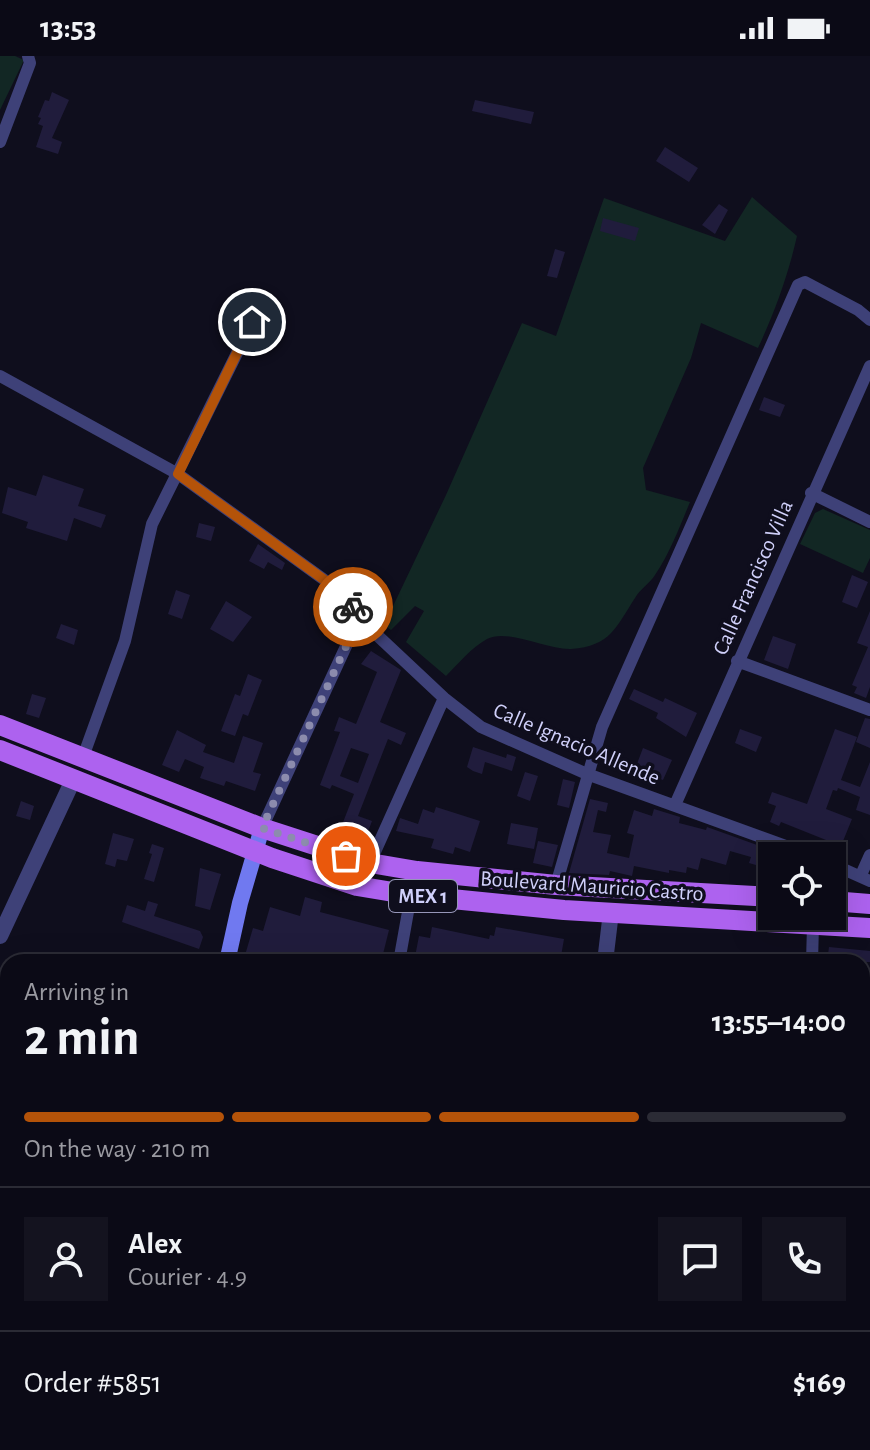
<!DOCTYPE html>
<html lang="en">
<head>
<meta charset="utf-8">
<style>
	:root { --surface:#0b0a16; --page:#14131f; --text:#f1f3f6; --muted:#9a9aa1; --line:#2b2b35; --accent:#b45309 }
	body { margin:0; font-family:"Alegreya Sans",sans-serif; background:var(--page); color:var(--text); height:100vh; display:flex; flex-direction:column; font-size:30px; white-space:nowrap }
	* { box-sizing:border-box; margin:0 }
	p { font-size:26px; color:var(--muted) }
	.icon { flex:none; width:44px; height:44px; fill:none; stroke:currentColor; stroke-width:2; stroke-linecap:round; stroke-linejoin:round }
	.map { position:relative; flex:1; overflow:hidden }
	.side { position:absolute; left:0px; top:898px; width:870px; height:496px; display:flex; flex-direction:column; background:var(--surface); border-radius:24px 24px 0 0; box-shadow:0 8px 32px #0002,0 0 0 2px var(--line) }
	.side>* { flex:none }
	.buttons { position:absolute; left:758px; top:786px; display:grid; gap:16px }
	.buttons a { display:grid; place-items:center; width:88px; height:88px; border-radius:0px; background:var(--surface); box-shadow:0 8px 32px #0002,0 0 0 2px var(--line); font-size:40px }
	.pin { position:absolute; display:grid; place-items:center; width:68px; height:68px; color:#fff; margin:-34px; border:4px solid #fff; border-radius:50%; box-shadow:0 2px 8px #0007 }
	.courier { position:absolute; display:grid; place-items:center; width:80px; height:80px; margin:-40px; border:6px solid #b45309; border-radius:50%; background:#fff; color:#222; box-shadow:0 2px 10px #0007 }
	.overview em { font-style:normal; font-weight:700 }
	.overview div { display:flex; flex-direction:column-reverse }
	.overview { display:flex; align-items:center; justify-content:space-between; height:136px; padding:0 24px }
	h1 { font-size:52px; font-weight:700; line-height:60px }
	.bar { display:grid; grid-template-columns:repeat(4,1fr); gap:12px 8px; align-content:center; height:96px; padding:0 24px }
	.bar i { height:10px; border-radius:6px; background:var(--line) }
	.bar .on { background:var(--accent) }
	.bar p { grid-column:span 4 }
	.line { display:flex; align-items:center; gap:20px; padding:0 24px; border-top:2px solid var(--line) }
	.line div { flex:1 }
	.round { display:grid; place-items:center; flex:none; width:84px; height:84px; border-radius:0px; background:var(--page) }
	.status { display:flex; justify-content:space-between; align-items:center; height:56px; padding:0 40px; background:var(--surface); direction:ltr }
	.status svg { height:22px; fill:currentColor }
	.map>svg:first-child { display:block }
	.green { fill:#122724 }
	.building { fill:#201c3c; fill-rule:evenodd }
	.lines { fill:none; stroke-linecap:round; stroke-linejoin:round }
	.minor { stroke:#3e4178; stroke-width:12 }
	.tertiary { stroke:#3e4178; stroke-width:16 }
	.secondary { stroke:#7079f0; stroke-width:16 }
	.primary { stroke:#ad62ef; stroke-width:20 }
	.done { stroke:#8c8cad; stroke-width:8; stroke-dasharray:0 14.4 }
	.route { stroke:#b45309; stroke-width:10 }
	.labels { text-anchor:middle; stroke-width:7; stroke-linejoin:round; paint-order:stroke }
	.shield { fill:#0f0e1d; stroke:#9696b8; stroke-width:2 }
	.shield-label { font-size:20px; font-weight:bold; fill:#d0d0fa }
	.street-label { font-size:22px; fill:#d0d0fa; stroke:#0f0e1d }
</style>
</head>
<body>
<div class="status"><b>13:53</b><svg viewBox="0 0 49 12"><path d="M0 12V9h3v3zM5 12V6h3v6zM10 12V3h3v9zM15 12V0h3v12zM26 1h20v11H26zM47 4h2v5h-2z"/></svg></div>
<div class="map">
<svg width="870" height="1394" viewBox="0 0 870 1394">
	<rect width="100%" height="100%" fill="#0f0e1d"/>
	<!-- green -->
	<path class="green" d="M0,0H15L24,4L0,54Z
		M752,141L797,180C788,220 775,255 758,292L701,267L691,302L643,412L646,434L690,446C680,470 670,497 655,519C650,527 640,533 635,542C616,571 611,590 571,593C547,594 507,572 487,583C472,591 458,608 446,620L406,586L424,555L415,550L391,574L384,569L446,439L522,267L556,280L604,142L725,185Z
		M823,453L870,474V502L863,517L800,488L815,457Z"/>
	<!-- building -->
	<path class="building" d="M52,36L69,44L52,82L62,86L58,98L36,91L43,70L38,68L41,62L38,61L45,44L49,45Z
		M475,44L534,56L531,68L472,55Z
		M665,91L698,112L689,126L656,105Z
		M719,148L728,154L715,178L702,169Z
		M603,162L639,172L635,185L600,175Z
		M555,193L565,196L557,222L547,220Z
		M764,341L785,349L780,361L759,354Z
		M43,419L84,433L78,450L106,459L101,472L74,462L67,485L26,472L28,466L2,457L8,431L36,440Z
		M199,467L215,471L211,485L196,481Z
		M258,488L285,507L282,514L268,506L264,513L249,505Z
		M852,519L868,526L857,552L842,546Z
		M176,534L190,539L182,563L168,558Z
		M226,545L252,561L233,586L210,573Z
		M870,555V631L866,642L854,637L857,631L852,629L868,591L857,587Z
		M61,568L78,574L74,589L56,582Z
		M773,580L796,588L788,613L764,604Z
		M371,595L401,614L380,666L406,677L401,689L388,683L358,760L372,765L366,781L340,774L354,738L332,729L330,733L320,729L340,676L334,675L339,661L356,668L377,616L361,608ZM351,692L369,698L358,727L340,720Z
		M248,618L262,624L248,660L243,658L235,680L221,675L235,638L240,640Z
		M634,633L663,646L665,642L697,657L686,681L656,662L658,657L629,643Z
		M32,638L46,642L39,662L26,658Z
		M865,662L870,663V692L856,686Z
		M740,673L762,681L756,696L735,687Z
		M835,673L857,681L841,724L860,731L870,706V759L856,754L860,741L838,732L837,735L833,734L826,753L852,763L841,790L781,766L779,770L770,766L776,750L768,747L772,736L807,748Z
		M177,674L206,689L203,696L234,707L243,680L263,687L253,716L261,718L255,735L226,725L224,730L200,722L204,711L185,703L179,716L162,709Z
		M473,691L506,702L507,698L516,701L512,715L485,706L482,718L473,715L467,711Z
		M643,692L672,704L663,724L635,713Z
		M525,716L538,720L530,745L517,740Z
		M563,723L575,726L569,752L557,749Z
		M590,743L608,747L606,756L598,754L593,776L611,779L607,797L629,802L634,779L627,777L634,754L652,760L654,753L680,761L679,767L706,774L707,771L768,793L763,811L749,807L751,801L730,795L726,809L701,802L698,814L687,811L686,817L669,814V817L634,810L632,820L610,815L609,819L569,817Z
		M21,745L34,750L30,764L16,760Z
		M436,751L480,765L470,796L455,791L453,798L431,792L434,783L396,775L400,762L418,768L423,753L434,757Z
		M511,767L538,772L534,793L507,788Z
		M113,777L134,783L127,805L117,803L115,811L105,808Z
		M538,785L558,789L552,811L533,807Z
		M152,788L164,792L154,826L144,823L152,798L149,797Z
		M200,812L221,818L210,854L195,850Z
		M305,841L322,846L320,856L389,874L381,906H243L253,872L263,875L270,851L300,860Z
		M148,845L158,848L154,860L200,875L203,881L199,893L122,866L127,849L145,855Z
		M432,871L489,883L490,879L494,880L496,871L564,883L560,906H414L419,880L430,882Z
		M829,891L870,895V906H827Z"/>
	<g class="lines">
		<!-- minor -->
		<path class="minor" d="M0,86L30,7L28,0
			M0,320L178,418L337,533L379,581L444,642L481,671L587,718L813,800
			M811,437L870,466
			M737,605L870,654
			M83,701L125,585L152,468L263,245
			M675,749L870,310
			M262,772L360,560
			M370,807L444,642
			M832,808L870,825
			M861,819L870,799
			M556,829L602,671L798,229L805,226L858,254L870,264
			M399,906L411,839
			M812,906L813,869
			M862,1009H870
			M862,1118L870,1119
			M0,1177L8,1163
			M862,1303L870,1306
			M0,1324L8,1327
			M183,1386L207,1394
			M530,1386L558,1394
			M789,1386L818,1394
			M29,1394L32,1386
			M301,1394L303,1386"/>
		<!-- tertiary -->
		<path class="tertiary" d="M0,880L74,722
			M605,906L611,856
			M544,1394L545,1386"/>
		<!-- secondary -->
		<path class="secondary" d="M227,906L240,847L262,772
			M862,1172L870,1175
			M862,1187L870,1190"/>
		<!-- primary -->
		<path class="primary" d="M0,669L262,772L370,807L417,815L556,829L772,841
			M0,694L272,802L357,830L411,839L564,854L870,872
			M832,845L870,848"/>
	</g>
	<g class="lines">
		<!-- done -->
		<path class="done" d="M346,800L262,772L360,560L353,551"/>
		<!-- route -->
		<path class="route" d="M252,266L178,418L337,533L353,551"/>
	</g>
	<g class="labels">
		<!-- shield labels -->
		<rect class="shield" x="389" y="824" width="68" height="32" rx="6"/>
		<g class="shield-label">
			<text x="423" y="847">MEX 1</text>
		</g>
		<!-- street labels -->
		<g class="street-label">
			<text transform="translate(752 521) rotate(-66)" y="8">Calle Francisco Villa</text>
			<text transform="translate(577 687) rotate(23)" y="8">Calle Ignacio Allende</text>
			<text transform="translate(592 829) rotate(4)" y="8">Boulevard Mauricio Castro</text>
		</g>
	</g>
</svg>
<div class="buttons">
<a><svg class="icon" aria-label="locate" viewBox="0 0 24 24"><circle cx="12" cy="12" r="6"/><path d="M12 2v4M12 18v4M2 12h4M18 12h4"/></svg></a>
</div>
<div class="pin" style="left:346px;top:800px;background:#ea580c"><svg class="icon" aria-label="bag" viewBox="0 0 24 24"><path d="M5 8h14l-1 12H6zM9 8a3 3 0 0 1 6 0"/></svg></div>
<div class="pin" style="left:252px;top:266px;background:#1f2937"><svg class="icon" aria-label="home" viewBox="0 0 24 24"><path d="M3 11l9-7 9 7M6 9v11h12V9"/></svg></div>
<div class="courier" style="left:353px;top:551px"><svg class="icon" aria-label="bike" viewBox="0 0 24 24"><circle cx="6" cy="16" r="4"/><circle cx="18" cy="16" r="4"/><path d="M6 16l4-8h5l3 8M10 8l3 8H6M13 5h3"/></svg></div>
<section class="side">
<div class="overview"><div><h1>2 min</h1><p>Arriving in</p></div><em>13:55–14:00</em></div>
<div class="bar"><i class="on"></i><i class="on"></i><i class="on"></i><i></i><p>On the way · 210 m</p></div>
<div class="line" style="height:144px"><a class="round"><svg class="icon" aria-label="person" viewBox="0 0 24 24"><circle cx="12" cy="8" r="4"/><path d="M4 21q1-7 8-7t8 7"/></svg></a><div><b>Alex</b><p>Courier · 4.9</p></div><a class="round"><svg class="icon" aria-label="chat" viewBox="0 0 24 24"><path d="M4 5h16v11H9l-5 4z"/></svg></a><a class="round"><svg class="icon" aria-label="phone" viewBox="0 0 24 24"><path d="M5 4h4l2 5-3 2q2 4 5 5l2-3 5 2v4C11 20 4 13 5 4z"/></svg></a></div>
<div class="line" style="height:104px"><div>Order #5851</div><b>$169</b></div>
</section>
</div>
</body>
</html>
